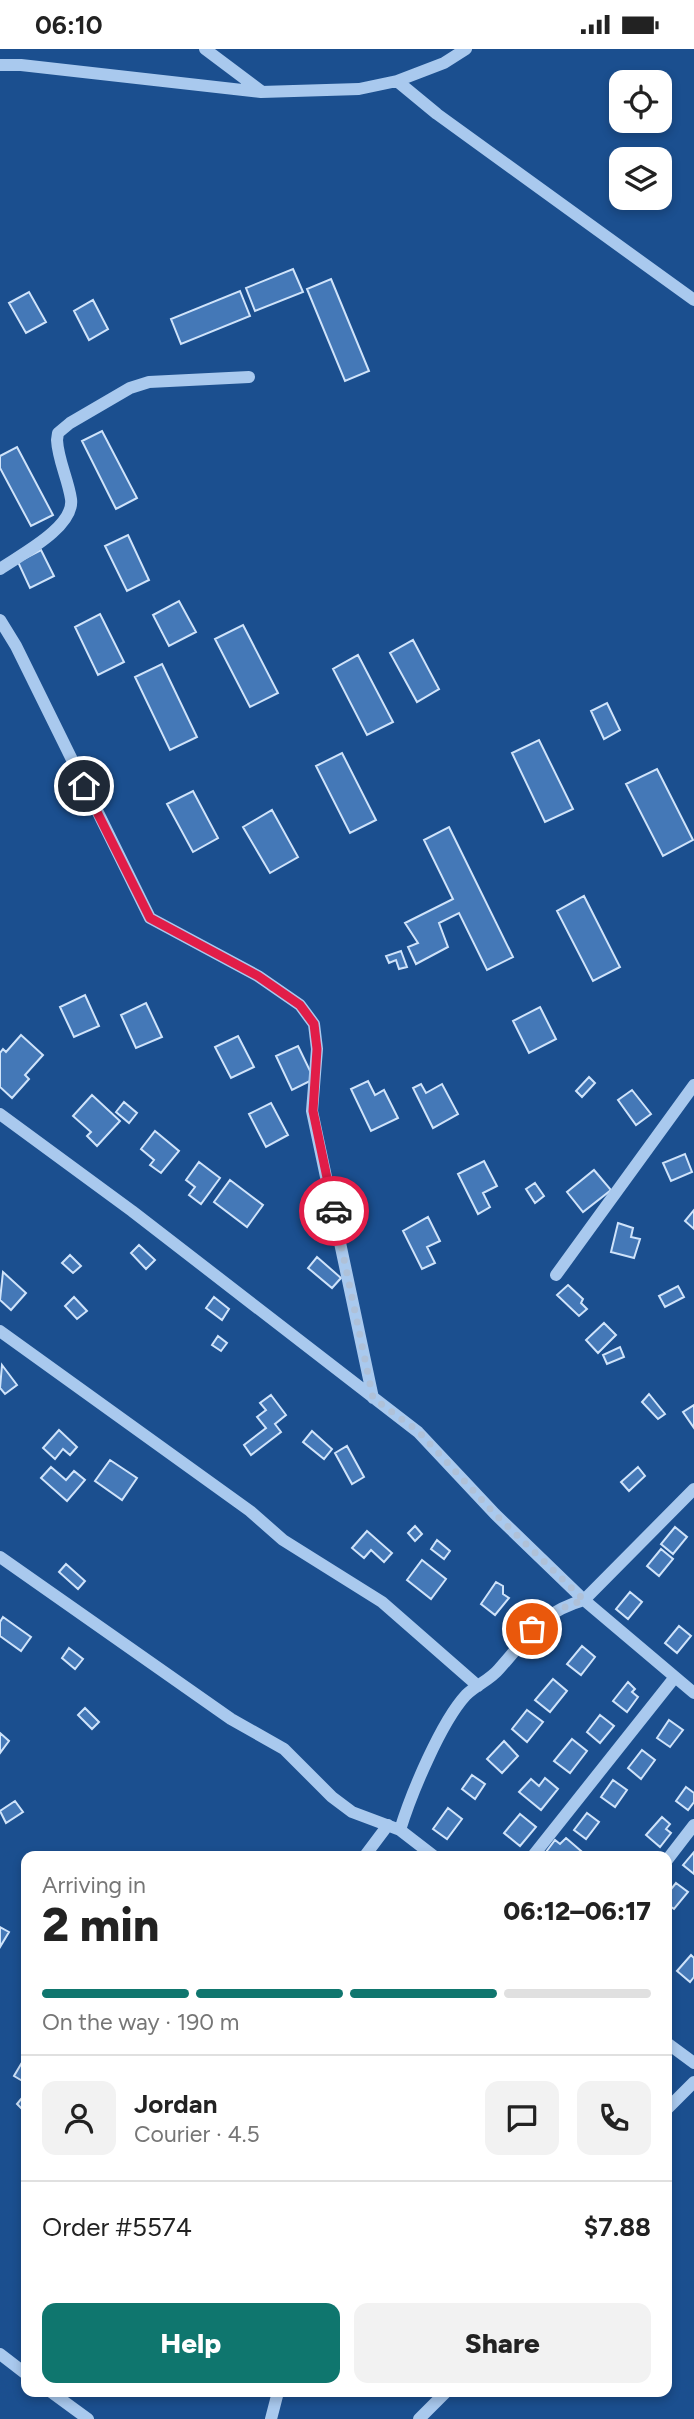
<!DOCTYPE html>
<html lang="en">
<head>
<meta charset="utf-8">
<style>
	:root { --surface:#fff; --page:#f2f2f2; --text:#222; --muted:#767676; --line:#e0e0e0; --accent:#0f766e }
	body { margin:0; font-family:Figtree,sans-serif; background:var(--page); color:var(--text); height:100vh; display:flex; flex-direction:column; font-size:26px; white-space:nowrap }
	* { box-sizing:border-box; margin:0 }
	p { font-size:23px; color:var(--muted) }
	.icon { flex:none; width:38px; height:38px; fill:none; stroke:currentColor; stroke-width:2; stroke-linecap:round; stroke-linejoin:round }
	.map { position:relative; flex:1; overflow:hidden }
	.drawer { position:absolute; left:21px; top:1802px; width:651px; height:546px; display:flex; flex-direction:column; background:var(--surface); border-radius:14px; box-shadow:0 4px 10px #0003 }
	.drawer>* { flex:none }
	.controls { position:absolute; left:609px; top:21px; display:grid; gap:14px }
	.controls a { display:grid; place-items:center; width:63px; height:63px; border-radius:14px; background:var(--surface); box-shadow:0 4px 10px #0003; font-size:35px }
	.pin { position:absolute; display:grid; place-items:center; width:60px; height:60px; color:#fff; margin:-30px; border:4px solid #fff; border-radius:50%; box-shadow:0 2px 7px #0007 }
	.courier { position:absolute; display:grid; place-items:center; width:70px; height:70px; margin:-35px; border:5px solid #e11d48; border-radius:50%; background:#fff; color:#222; box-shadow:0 2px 9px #0007 }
	.overview em { font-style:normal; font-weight:800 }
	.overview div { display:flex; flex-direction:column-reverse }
	.overview { display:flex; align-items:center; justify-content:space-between; height:119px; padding:0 21px }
	h1 { font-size:46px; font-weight:800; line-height:52px }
	.bar { display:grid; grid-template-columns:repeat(4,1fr); gap:10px 7px; align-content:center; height:84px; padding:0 21px }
	.bar i { height:9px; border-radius:5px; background:var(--line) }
	.bar .active { background:var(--accent) }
	.bar p { grid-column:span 4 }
	.line { display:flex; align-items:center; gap:18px; padding:0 21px; border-top:2px solid var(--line) }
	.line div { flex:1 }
	.round { display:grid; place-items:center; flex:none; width:74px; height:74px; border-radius:14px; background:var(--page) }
	.cta { display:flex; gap:14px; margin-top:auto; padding:14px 21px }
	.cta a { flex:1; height:80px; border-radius:14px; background:var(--accent); color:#fff; font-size:28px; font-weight:800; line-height:80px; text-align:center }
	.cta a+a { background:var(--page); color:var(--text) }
	.status { display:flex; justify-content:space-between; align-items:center; height:49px; padding:0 35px; background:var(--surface); direction:ltr }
	.status svg { height:19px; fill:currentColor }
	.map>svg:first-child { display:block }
	.building { fill:#4478b7; stroke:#cfe3fa; stroke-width:2 }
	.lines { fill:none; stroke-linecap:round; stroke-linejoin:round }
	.minor { stroke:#a9c9ee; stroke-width:12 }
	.done { stroke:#afc1d8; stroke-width:7; stroke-dasharray:0 12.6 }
	.route { stroke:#e11d48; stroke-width:9 }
</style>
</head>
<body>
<div class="status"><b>06:10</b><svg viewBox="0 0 49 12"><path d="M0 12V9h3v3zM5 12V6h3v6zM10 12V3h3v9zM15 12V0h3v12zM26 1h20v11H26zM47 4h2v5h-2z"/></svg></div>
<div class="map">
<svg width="694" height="2370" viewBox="0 0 694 2370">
	<rect width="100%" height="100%" fill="#1b4f8f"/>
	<!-- building -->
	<path class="building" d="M293,220L303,243L255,262L246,239Z
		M331,230L369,322L345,332L307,240Z
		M240,242L250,267L181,295L171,270Z
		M29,243L46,273L26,284L9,254Z
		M93,251L108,280L89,291L74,262Z
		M102,382L137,449L116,460L82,392Z
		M17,398L53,466L31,477L0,419V407Z
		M128,486L149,531L127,542L105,497Z
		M41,501L54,527L30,539L18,513Z
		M179,552L196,583L169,597L153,566Z
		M100,565L124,613L98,626L75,578Z
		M243,576L278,644L250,658L215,590Z
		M413,591L439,640L417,653L390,604Z
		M358,606L393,673L367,686L333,620Z
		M162,615L197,688L170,701L135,628Z
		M607,654L620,681L604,690L591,662Z
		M539,691L573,760L545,773L512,704Z
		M342,704L376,771L350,784L316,717Z
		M657,720L693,791L663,807L626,735Z
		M193,742L218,789L193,803L167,755Z
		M272,761L298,808L270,824L243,778Z
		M449,778L513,908L487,921L459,864L439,874L448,898L416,915L408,898L418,894L405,874L453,850L424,791Z
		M584,847L620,918L593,932L557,862Z
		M401,902L407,918L399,920L396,911L389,914L386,907Z
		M85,946L99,977L74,988L60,958Z
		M146,954L162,988L136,999L121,966Z
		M540,958L556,990L529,1004L513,972Z
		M21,986L43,1006L25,1026L29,1030L12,1049L0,1038V1004L3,1000L6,1003Z
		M238,987L254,1018L231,1029L215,998Z
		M298,997L314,1030L292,1041L276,1007Z
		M589,1028L595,1034L582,1048L576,1042Z
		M368,1032L375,1046L384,1041L398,1069L371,1082L351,1040Z
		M421,1035L426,1044L442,1035L458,1065L433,1079L413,1039Z
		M632,1041L651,1065L636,1076L618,1051Z
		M92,1046L120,1072L97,1097L87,1087L91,1083L73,1067Z
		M124,1053L137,1064L129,1074L116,1063Z
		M271,1054L288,1086L266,1098L249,1065Z
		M155,1082L179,1102L161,1124L150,1116L154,1111L141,1100Z
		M685,1105L692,1123L671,1132L663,1114Z
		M484,1112L497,1137L483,1144L490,1158L478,1165L458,1125Z
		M199,1113L220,1129L201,1155L189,1146L195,1138L186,1131Z
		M594,1121L611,1141L583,1163L567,1143Z
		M230,1131L263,1156L247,1178L214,1153Z
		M535,1134L544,1147L535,1154L526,1140Z
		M694,1161V1180L685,1172Z
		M428,1168L440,1192L427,1198L435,1214L422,1220L403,1182Z
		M618,1174L633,1179L631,1188L640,1190L634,1209L611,1203Z
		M139,1196L155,1211L146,1220L131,1204Z
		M70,1206L81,1217L73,1224L62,1214Z
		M317,1208L341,1229L332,1239L308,1219Z
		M3,1223L26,1244L11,1261L0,1251Z
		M568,1236L583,1250L581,1254L587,1260L579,1267L557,1246Z
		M678,1237L684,1248L665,1258L659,1247Z
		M74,1248L87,1262L77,1270L65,1257Z
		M214,1248L229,1260L222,1271L206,1259Z
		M604,1274L616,1286L598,1304L586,1291Z
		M218,1287L227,1294L221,1302L212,1296Z
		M620,1298L624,1308L607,1315L603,1306Z
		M2,1316L17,1336L5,1345L0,1339Z
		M649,1345L665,1365L658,1370L642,1353Z
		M271,1346L286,1366L275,1375L281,1383L251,1406L244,1396L266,1379L257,1368L266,1361L260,1354Z
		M694,1356V1379L683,1363Z
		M59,1381L77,1398L70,1406L63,1400L55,1410L43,1399Z
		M312,1382L332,1400L324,1410L303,1393Z
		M347,1397L364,1428L352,1435L335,1404Z
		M110,1411L137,1429L122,1451L95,1432Z
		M51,1418L66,1431L74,1422L85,1431L67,1452L41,1429Z
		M638,1418L645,1427L629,1442L621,1433Z
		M415,1477L422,1485L415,1492L408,1484Z
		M675,1478L687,1488L673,1505L661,1495Z
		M367,1482L392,1504L384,1513L371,1501L364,1509L352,1499Z
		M437,1491L450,1502L444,1510L431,1500Z
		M661,1500L673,1510L659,1527L647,1517Z
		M422,1511L446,1530L431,1550L407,1531Z
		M66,1515L85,1532L78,1540L59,1523Z
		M496,1533L503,1537V1545L509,1549L495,1566L481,1555Z
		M630,1543L642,1553L628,1570L616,1560Z
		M3,1568L31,1588L21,1602L0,1587V1573Z
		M679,1577L691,1587L677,1604L665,1594Z
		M582,1597L595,1608L581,1626L567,1615Z
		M69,1599L83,1610L75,1620L62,1609Z
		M553,1630L567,1642L550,1663L535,1651Z
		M628,1633L635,1640L632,1643L638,1648L627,1663L613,1652Z
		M85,1659L99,1673L92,1680L78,1666Z
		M527,1661L543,1673L527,1693L512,1680Z
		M600,1666L614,1677L600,1694L587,1683Z
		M669,1671L683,1681L670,1698L657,1689Z
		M0,1684L9,1692L0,1704Z
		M572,1690L587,1702L570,1724L554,1712Z
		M504,1692L518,1707L502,1724L487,1710Z
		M642,1701L655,1711L641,1730L628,1719Z
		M472,1726L485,1735L475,1750L462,1740Z
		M545,1729L558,1740L541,1761L519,1743L531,1730L539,1737Z
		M613,1731L627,1741L615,1758L601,1748Z
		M686,1738L694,1744V1753L688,1761L676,1752Z
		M15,1752L23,1763L6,1774L0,1762Z
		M448,1759L462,1770L447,1790L433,1780Z
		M587,1764L599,1773L586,1790L574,1781Z
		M520,1765L536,1778L520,1797L504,1784Z
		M662,1768L670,1775L666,1780L671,1784L660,1798L646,1786Z
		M566,1789L588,1808H552L546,1803L555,1791L560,1795Z
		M694,1803V1825L683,1816Z
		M676,1834L688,1843L674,1860L667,1855V1845Z
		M0,1878L9,1883L0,1898Z
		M691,1906L694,1909V1928L690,1933L677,1922Z
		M24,2010L26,2012V2034L14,2027Z
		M26,2044V2062L25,2063L17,2055Z"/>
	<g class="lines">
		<!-- minor -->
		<path class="minor" d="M205,0L261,42
			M0,16H21L261,43L359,40L397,32L444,14L466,0
			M397,32L437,65L694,251
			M0,520C20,506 75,478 71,450C68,430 58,411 57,391L58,384L70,374L130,339L149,333L249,328
			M0,571L16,597L150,869L258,927L300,956L314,975L317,1000L312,1062L373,1349
			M0,1065L132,1162L418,1383L495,1465L584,1551L694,1644
			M556,1226L694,1036
			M0,1282L250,1462L283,1491L382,1553L478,1637
			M0,1508L231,1670L284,1700L332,1748L352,1763L400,1781L435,1808
			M400,1781C411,1745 441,1673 466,1646C476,1636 490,1631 499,1620C529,1587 539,1564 584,1551L694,1440
			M364,1808L388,1776
			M532,1808L675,1628
			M667,1811L694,1776
			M667,1994L694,2014
			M667,2060L694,2033
			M0,2305L26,2325
			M51,2343L88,2370
			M271,2370L278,2343
			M419,2370L446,2343"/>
	</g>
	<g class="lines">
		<!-- done -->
		<path class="done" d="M334,1162L373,1349L418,1382L495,1465L584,1551L551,1563L532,1580"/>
		<!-- route -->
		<path class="route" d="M84,737L150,869L258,927L300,956L314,975L317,1000L313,1062L334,1162"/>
	</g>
</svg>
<div class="controls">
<a><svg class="icon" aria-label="locate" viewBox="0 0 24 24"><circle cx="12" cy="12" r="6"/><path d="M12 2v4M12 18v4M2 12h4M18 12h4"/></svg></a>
<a><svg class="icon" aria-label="layers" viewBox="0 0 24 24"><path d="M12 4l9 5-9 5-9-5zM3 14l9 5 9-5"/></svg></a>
</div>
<div class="pin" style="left:532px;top:1580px;background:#ea580c"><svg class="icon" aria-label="bag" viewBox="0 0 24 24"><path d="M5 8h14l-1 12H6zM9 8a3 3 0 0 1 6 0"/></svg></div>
<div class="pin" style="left:84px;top:737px;background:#1f2937"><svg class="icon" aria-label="home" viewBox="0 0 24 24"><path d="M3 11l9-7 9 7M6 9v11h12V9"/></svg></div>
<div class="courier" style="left:334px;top:1162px"><svg class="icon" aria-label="car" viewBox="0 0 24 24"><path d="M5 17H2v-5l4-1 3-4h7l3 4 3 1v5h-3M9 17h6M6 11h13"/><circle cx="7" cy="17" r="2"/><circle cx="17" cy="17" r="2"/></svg></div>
<section class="drawer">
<div class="overview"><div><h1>2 min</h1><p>Arriving in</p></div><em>06:12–06:17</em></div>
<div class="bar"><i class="active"></i><i class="active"></i><i class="active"></i><i></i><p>On the way · 190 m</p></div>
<div class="line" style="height:126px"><a class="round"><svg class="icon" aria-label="person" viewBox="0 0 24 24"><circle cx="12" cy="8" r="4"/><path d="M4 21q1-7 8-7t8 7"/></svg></a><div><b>Jordan</b><p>Courier · 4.5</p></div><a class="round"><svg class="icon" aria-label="chat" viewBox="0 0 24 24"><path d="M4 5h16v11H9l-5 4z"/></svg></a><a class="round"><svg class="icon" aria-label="phone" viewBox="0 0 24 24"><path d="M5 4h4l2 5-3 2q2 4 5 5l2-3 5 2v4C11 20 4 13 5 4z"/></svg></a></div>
<div class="line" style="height:91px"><div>Order #5574</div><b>$7.88</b></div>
<div class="cta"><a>Help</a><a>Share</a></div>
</section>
</div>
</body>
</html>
